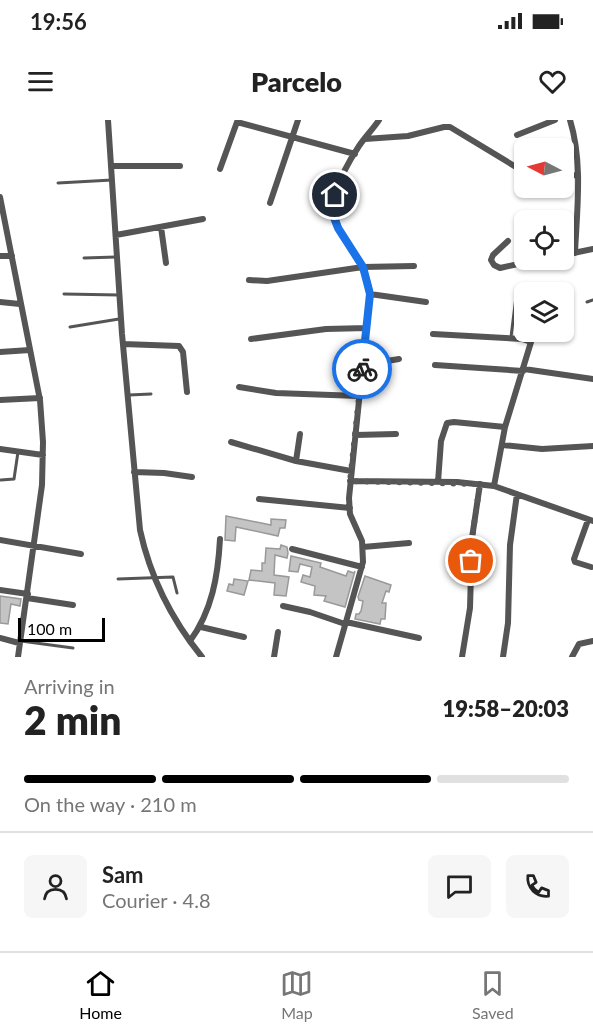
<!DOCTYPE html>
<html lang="en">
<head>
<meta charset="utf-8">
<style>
	:root { --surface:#fff; --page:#f6f6f6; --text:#222; --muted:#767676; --line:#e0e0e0; --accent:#000 }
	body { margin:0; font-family:Lato,sans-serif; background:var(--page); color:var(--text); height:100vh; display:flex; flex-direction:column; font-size:22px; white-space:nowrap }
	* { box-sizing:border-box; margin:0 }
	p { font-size:20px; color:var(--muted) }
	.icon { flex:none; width:33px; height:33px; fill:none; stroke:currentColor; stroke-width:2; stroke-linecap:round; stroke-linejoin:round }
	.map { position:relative; height:537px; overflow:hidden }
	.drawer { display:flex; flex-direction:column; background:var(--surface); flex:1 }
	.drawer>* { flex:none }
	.needle { width:39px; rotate:276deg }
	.fabs { position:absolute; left:514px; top:18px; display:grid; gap:12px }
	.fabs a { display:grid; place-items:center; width:60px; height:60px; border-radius:9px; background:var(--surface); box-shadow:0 2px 4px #0004; font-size:30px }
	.scale { position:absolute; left:18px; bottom:15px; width:87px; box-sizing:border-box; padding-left:6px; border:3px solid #000; border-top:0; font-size:16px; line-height:21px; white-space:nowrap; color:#000; -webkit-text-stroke:4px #fff; paint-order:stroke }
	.pin { position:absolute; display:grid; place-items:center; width:51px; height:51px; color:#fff; margin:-26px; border:3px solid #fff; border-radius:50%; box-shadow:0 2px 6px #0007 }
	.courier { position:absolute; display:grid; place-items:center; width:60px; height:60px; margin:-30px; border:4px solid #1a73e8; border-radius:50%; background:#fff; color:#222; box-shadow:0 2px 8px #0007 }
	.head em { font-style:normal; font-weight:800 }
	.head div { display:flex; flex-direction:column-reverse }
	.head { display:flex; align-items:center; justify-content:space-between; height:102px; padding:0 24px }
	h1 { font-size:39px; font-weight:800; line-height:45px }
	.bar { display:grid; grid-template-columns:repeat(4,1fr); gap:9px 6px; align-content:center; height:72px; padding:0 24px }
	.bar i { height:8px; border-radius:4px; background:var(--line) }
	.bar .on { background:var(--accent) }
	.bar p { grid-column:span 4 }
	.line { display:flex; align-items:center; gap:15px; padding:0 24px; border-top:2px solid var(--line) }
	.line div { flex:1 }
	.round { display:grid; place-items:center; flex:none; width:63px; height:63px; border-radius:9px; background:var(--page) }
	.status { display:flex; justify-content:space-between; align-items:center; height:42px; padding:0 30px; background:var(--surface); direction:ltr }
	.status svg { height:16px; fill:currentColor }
	header { display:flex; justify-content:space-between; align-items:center; height:78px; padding:0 24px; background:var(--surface); font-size:27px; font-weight:800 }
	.menu { display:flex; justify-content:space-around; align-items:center; height:84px; border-top:2px solid var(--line); background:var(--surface); font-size:16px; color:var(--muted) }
	.menu a { display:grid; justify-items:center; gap:3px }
	.menu .on { color:var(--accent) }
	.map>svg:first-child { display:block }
	.building { fill:#c4c4c4; stroke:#999; stroke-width:1.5 }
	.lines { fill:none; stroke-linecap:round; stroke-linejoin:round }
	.lane { stroke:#555; stroke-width:3 }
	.street { stroke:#555; stroke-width:6 }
	.done { stroke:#595959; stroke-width:6; stroke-dasharray:0 10.8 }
	.route { stroke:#1a73e8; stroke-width:8 }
</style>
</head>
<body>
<div class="status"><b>19:56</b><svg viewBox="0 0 49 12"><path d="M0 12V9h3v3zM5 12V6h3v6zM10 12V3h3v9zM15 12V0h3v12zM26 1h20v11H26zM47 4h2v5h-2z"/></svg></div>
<header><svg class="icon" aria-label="menu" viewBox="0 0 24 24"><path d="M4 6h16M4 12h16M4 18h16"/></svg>Parcelo<svg class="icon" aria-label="heart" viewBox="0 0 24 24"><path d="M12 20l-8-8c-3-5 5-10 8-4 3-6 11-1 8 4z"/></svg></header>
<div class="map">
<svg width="593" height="537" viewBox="0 0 593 537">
	<rect width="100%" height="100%" fill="#fff"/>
	<!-- building -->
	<path class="building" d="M226,396L271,405V399L286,400L285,408H280L278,416L236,407L235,421L225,420Z
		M281,425L287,427L288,433L287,438L275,435L274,455L289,457L286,476L274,475L275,463L249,460L251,450L262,451V443H265L266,428L280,429Z
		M291,436L321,443L320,447L346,456L348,451L354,453L355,451L345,487L324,481L326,476L314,475L315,466L301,462L303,455L310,457L312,447L300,444L298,452L289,451Z
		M365,456L391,465L389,472L386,471L382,483H386L385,499H381L380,504L355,499L356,494H359L361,491L363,481L359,480L358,477Z
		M234,459L248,461L244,475L227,471L229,464L233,465Z
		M0,476L21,479L20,486L11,484L8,504L0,503Z"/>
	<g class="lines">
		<!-- lane -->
		<path class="lane" d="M58,63L112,60
			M84,138L116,137
			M64,174L119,175
			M587,182L593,180
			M70,207L119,199
			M511,217L517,169
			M129,275L151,274
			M1,360L14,359L18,332
			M118,459L173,457L177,473
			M21,521L73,528"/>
		<!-- street -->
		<path class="street" d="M108,0L122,214L140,410C150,456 172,500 202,537
			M570,0C583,42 577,89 575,133
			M517,15L555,0
			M365,19L408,16L444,7H450L516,47
			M111,46H180
			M220,49L237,2L355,34
			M564,56L578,55
			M0,77L40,280L43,322L42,365L18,537
			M270,83L298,0
			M161,107L166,143
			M116,115L203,99
			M508,121L493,135L491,140L494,145L500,148L536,140
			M564,135L593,129
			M0,136H12
			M249,160L267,161L363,147L414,146
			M370,174L426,182
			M0,182L20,184
			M433,214L522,219L531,222L505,307L494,366
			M251,219L326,209L367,208
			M123,224L179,226L183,232L187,272
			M0,232L30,230
			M363,245L399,239
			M435,245L523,251
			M524,249L593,259
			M239,267L276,273L359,276
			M0,280L40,278
			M355,315L396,314
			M231,322L296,341L351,351
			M502,325L542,329L593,326
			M0,329L43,335
			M296,341L300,314
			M134,352L164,353L192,357
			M350,361L457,362L494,366L593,401
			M438,362L441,321L447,303L454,302L505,307
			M259,379L350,388
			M588,400L574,439L575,442L591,447
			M0,420L81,434
			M363,427L409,423
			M292,429L362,447
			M0,470L28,474
			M27,478L73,485
			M283,486L310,492L345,504
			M346,502L419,518
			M201,507L244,517
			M0,518L19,523
			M190,521C212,491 218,456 220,419
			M274,537L278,512
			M336,537L363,442L362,421L350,394L349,378L370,174C367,151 355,135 343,116C324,86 341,53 359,26C365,17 373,9 379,0
			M462,537L470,488L472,418L480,364
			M503,537L508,503L510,425L517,374
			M572,537L579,524L593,521"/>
	</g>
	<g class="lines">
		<!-- done -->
		<path class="done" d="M362,249L350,361L480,364L472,418L471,441"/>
		<!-- route -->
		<path class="route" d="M335,75L333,95L338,108L363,147L370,174L362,249"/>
	</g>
</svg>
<div class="fabs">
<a><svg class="needle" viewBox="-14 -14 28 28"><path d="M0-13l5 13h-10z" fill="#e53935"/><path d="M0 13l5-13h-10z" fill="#767676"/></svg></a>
<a><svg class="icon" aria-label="locate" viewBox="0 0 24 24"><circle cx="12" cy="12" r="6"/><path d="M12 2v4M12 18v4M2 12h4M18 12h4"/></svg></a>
<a><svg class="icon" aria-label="layers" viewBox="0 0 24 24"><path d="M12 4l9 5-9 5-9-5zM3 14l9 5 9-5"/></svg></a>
</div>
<div class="scale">100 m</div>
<div class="pin" style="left:471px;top:441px;background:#ea580c"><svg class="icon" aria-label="bag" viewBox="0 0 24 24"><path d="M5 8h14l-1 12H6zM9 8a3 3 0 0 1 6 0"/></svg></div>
<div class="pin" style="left:335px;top:75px;background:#1f2937"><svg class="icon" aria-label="home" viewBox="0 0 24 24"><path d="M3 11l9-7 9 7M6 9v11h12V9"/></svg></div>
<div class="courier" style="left:362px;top:249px"><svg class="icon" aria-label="bike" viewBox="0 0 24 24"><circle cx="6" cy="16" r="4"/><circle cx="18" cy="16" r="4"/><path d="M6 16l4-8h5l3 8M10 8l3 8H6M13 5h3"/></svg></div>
</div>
<section class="drawer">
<div class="head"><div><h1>2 min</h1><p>Arriving in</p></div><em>19:58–20:03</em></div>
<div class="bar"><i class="on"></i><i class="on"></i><i class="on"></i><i></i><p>On the way · 210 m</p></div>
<div class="line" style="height:108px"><a class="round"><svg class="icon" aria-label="person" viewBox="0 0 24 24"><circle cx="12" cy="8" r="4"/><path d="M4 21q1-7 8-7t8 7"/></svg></a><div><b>Sam</b><p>Courier · 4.8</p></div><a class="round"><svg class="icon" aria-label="chat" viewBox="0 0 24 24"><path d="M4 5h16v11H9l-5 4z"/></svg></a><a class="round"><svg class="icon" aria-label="phone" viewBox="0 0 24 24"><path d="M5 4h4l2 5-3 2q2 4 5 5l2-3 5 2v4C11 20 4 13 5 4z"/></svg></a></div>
</section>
<nav class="menu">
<a class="on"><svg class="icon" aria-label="home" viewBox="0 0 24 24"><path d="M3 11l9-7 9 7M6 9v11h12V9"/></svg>Home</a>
<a><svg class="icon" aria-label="map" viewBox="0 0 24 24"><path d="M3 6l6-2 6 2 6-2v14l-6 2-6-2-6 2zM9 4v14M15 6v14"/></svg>Map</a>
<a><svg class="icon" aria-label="saved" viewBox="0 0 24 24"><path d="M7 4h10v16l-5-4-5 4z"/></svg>Saved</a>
</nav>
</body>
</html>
